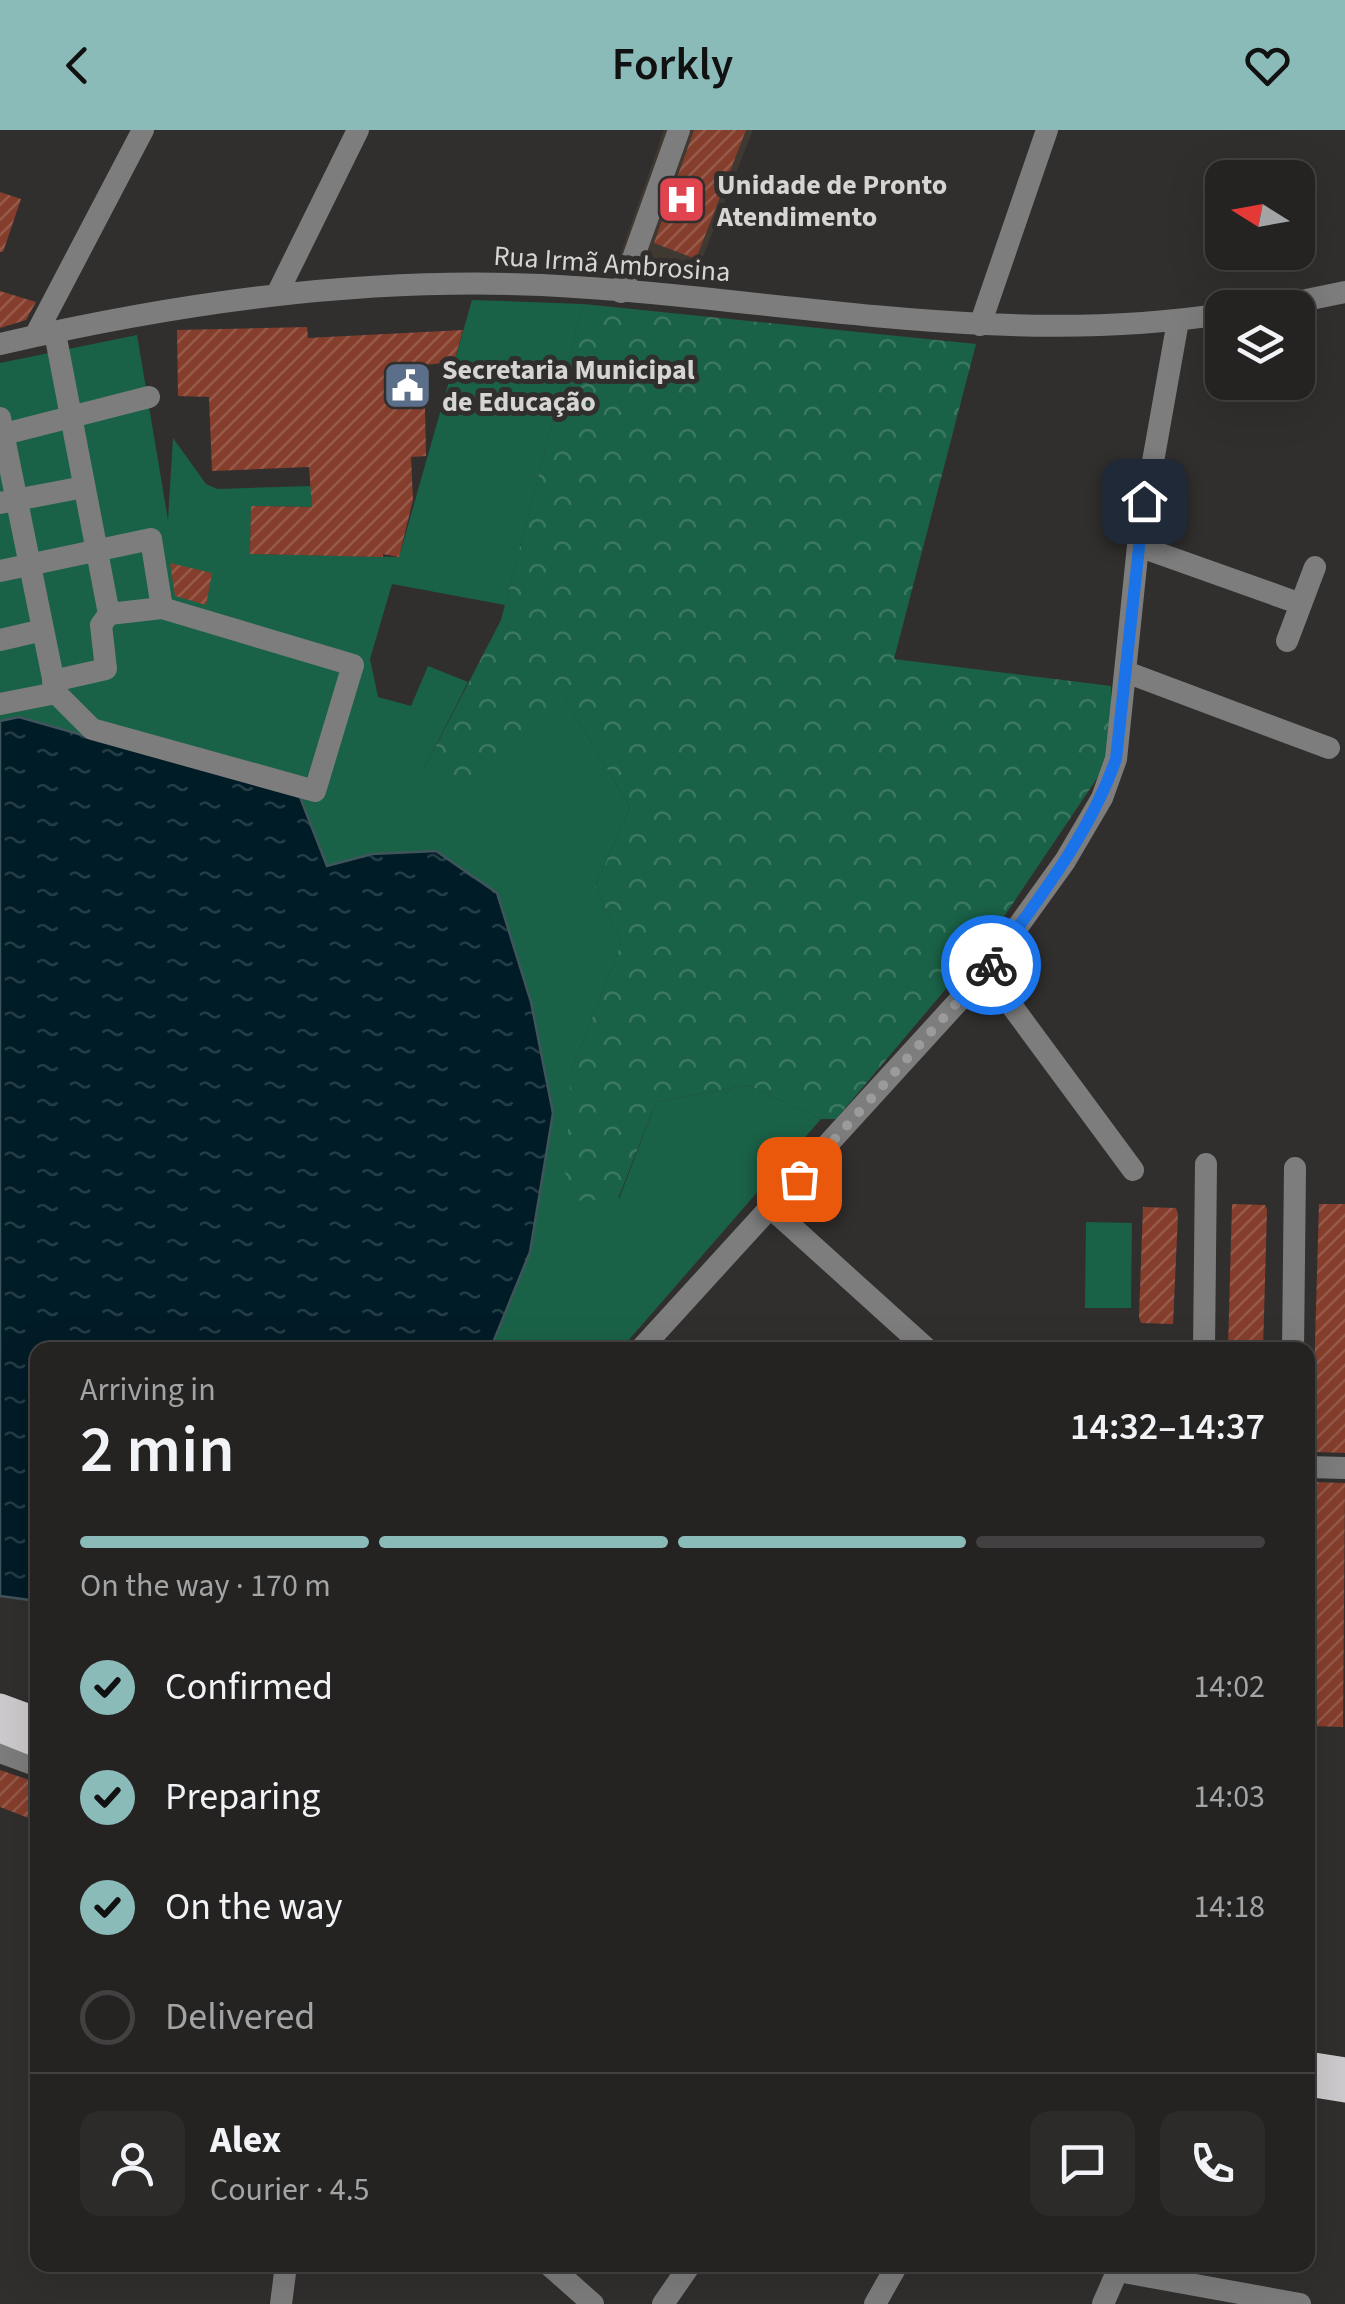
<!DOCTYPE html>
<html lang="en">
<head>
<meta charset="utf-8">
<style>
	:root { --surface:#252322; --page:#2d2b2a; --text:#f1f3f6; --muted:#a3a4a5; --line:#424040; --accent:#8bbbb9 }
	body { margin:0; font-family:"Source Sans 3",sans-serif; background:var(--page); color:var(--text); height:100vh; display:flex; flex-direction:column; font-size:38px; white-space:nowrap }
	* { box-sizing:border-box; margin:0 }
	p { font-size:32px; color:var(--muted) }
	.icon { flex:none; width:55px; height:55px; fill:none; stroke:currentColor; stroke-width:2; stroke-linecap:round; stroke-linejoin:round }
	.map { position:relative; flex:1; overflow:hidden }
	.details { position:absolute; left:30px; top:1212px; width:1285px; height:930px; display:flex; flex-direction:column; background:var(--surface); border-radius:20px; box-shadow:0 10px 40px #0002,0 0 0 2px var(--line) }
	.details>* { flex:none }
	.needle { width:65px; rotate:281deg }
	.buttons { position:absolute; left:1205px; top:30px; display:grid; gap:20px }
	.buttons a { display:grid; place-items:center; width:110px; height:110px; border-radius:20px; background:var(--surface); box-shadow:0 10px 40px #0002,0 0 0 2px var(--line); font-size:50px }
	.pin { position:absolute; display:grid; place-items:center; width:85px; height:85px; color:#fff; margin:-42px; border-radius:20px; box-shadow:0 5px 15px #0006 }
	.courier { position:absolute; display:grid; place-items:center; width:100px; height:100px; margin:-50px; border:8px solid #1a73e8; border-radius:50%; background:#fff; color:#222; box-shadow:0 2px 12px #0007 }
	.summary em { font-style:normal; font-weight:600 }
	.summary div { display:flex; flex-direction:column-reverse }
	.summary { display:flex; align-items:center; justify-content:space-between; height:170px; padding:0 50px }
	h1 { font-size:65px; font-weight:600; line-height:75px }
	.bar { display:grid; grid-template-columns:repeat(4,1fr); gap:15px 10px; align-content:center; height:120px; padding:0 50px }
	.bar i { height:12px; border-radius:8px; background:var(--line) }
	.bar .current { background:var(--accent) }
	.bar p { grid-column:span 4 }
	.line { display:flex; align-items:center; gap:25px; padding:0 50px; border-top:2px solid var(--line) }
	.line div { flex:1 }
	.round { display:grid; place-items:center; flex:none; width:105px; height:105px; border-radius:20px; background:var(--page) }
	ol { padding:0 50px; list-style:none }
	li { display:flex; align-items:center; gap:30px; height:110px }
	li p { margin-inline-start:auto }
	li .icon { padding:10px; border-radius:50%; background:var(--accent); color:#111; stroke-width:4 }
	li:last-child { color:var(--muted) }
	li i { width:55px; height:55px; border:5px solid var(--line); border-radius:50% }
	header { display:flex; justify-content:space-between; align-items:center; height:130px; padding:0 50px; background:var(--accent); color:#111; font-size:45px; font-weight:600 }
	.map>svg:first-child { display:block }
	.built { fill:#3f3932 }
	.green { fill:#1a6247 }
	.forest { fill:url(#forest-crowns) }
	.water { fill:url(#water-ripples); stroke:#40545b; stroke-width:2.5 }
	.building { fill:url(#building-hatch) }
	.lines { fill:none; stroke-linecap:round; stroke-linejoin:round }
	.minor { stroke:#7e7d7e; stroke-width:22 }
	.major { stroke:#cdcbcd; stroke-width:25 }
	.done { stroke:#9d9b9a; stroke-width:10; stroke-dasharray:0 18 }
	.route { stroke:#1a73e8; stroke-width:12 }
	.labels { text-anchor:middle; stroke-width:10; stroke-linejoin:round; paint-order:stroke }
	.poi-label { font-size:28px; font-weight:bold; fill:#d7d5d4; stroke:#312f2e; text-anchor:start }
	.street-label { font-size:28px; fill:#d7d5d4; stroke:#312f2e }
</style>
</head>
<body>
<header><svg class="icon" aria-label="back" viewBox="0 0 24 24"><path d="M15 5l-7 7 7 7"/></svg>Forkly<svg class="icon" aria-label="heart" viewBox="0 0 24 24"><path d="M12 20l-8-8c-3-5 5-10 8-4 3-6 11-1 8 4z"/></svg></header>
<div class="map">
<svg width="1345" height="2174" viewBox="0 0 1345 2174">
	<defs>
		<pattern id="forest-crowns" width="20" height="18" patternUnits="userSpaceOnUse" patternTransform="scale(2.5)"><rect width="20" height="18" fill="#1a6247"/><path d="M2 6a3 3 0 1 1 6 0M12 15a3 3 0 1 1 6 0" fill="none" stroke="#3b7861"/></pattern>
		<pattern id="water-ripples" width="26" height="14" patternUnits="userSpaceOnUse" patternTransform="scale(2.5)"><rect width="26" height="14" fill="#001c27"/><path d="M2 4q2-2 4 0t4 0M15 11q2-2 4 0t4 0" fill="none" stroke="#243c45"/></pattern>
		<pattern id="building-hatch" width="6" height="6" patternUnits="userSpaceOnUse" patternTransform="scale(2.5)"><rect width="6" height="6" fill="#863e2c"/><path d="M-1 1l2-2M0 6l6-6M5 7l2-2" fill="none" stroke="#96594a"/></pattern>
	</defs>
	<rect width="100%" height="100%" fill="#312f2e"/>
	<!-- built -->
	<path class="built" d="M664,0H753L694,149L615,140Z"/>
	<!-- green -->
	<path class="green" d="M472,170L583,174L505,475L392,454L370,529L378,567L411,576L428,536L468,552L424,639L565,568L630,677L595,757L622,812L571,942L619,1069L656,972L748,955L821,989L620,1220H490L530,1122L372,724L326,736L300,667L19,587L0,591V233L137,205L168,390L173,308L206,354L217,359L311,356L312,377L251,376L250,424L399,427Z
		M1086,1092L1132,1093L1131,1178H1085Z"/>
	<!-- forest -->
	<path class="forest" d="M583,174L976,214L894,529L1111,556L1112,626L993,803L836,989H821L748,955L656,972L618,1069L564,1071L571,942L622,812L595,757L630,677L565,568L466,674L424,639L501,490Z"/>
	<!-- water -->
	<path class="water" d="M19,587L300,667L327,736L372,724L436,721L497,763L531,872L553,983L530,1122L490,1220H38L37,1471L0,1466V591Z"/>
	<!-- building -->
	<path class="building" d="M694,0H746L696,129L654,113Z
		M0,62L21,69L3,122H0Z
		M0,161L36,172L26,190L0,198Z
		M307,197L308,208L463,200L454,232L424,235L426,326L411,327L413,370L399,427L383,424V427L250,424L251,376L312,377L309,337L212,341L209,267L178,266L177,200Z
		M170,433L212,443L206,475L175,466Z
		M1232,1074L1265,1075L1267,1080L1263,1220H1228Z
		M1319,1074H1345V1323L1315,1322L1312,1317Z
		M1143,1077L1176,1078L1178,1084L1173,1194L1141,1193L1139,1187Z
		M1314,1352L1345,1353L1343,1597L1310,1596L1308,1590Z
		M0,1640L38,1653V1671L31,1689L0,1677Z"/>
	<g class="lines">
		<!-- minor -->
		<path class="minor" d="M621,162L679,0
			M277,164L358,0
			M1267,178L1345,162
			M980,195L1047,0
			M35,206L143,0
			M0,214C177,173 359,147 542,155C768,166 996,219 1222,184
			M0,288L56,563
			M0,305L149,267
			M0,373L84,357
			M1138,416L1301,474
			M0,441L151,409L162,478
			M0,510L43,500
			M1287,511L1315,437
			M1126,542L1329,618
			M53,551L106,539L101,495L109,484
			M0,574L56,563L92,599L315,661L353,535L162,478L109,484L55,203
			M986,841L1133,1040
			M772,1079L928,1220
			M640,1220L986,841L1065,731L1102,668L1116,629L1138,416L1178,191
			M1204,1220L1206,1034
			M1293,1220L1295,1038
			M1308,1337L1345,1338
			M0,1622L38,1636
			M549,2135L593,2174
			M1118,2141L1300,2174
			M281,2174L286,2135
			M663,2174L690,2135
			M875,2174L897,2135
			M1103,2174L1120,2135"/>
		<!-- major -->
		<path class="major" d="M0,1576L38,1590
			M0,1600L38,1615
			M1308,1934L1345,1940
			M1308,1954L1345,1960"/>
	</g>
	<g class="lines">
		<!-- done -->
		<path class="done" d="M799,1049L991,835"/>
		<!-- route -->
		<path class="route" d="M991,835C1038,769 1089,706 1116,629L1144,371"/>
	</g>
	<!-- icons -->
	<defs>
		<symbol id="hospital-square" viewBox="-11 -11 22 22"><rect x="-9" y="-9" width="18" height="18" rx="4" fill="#e0444e" stroke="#312f2e"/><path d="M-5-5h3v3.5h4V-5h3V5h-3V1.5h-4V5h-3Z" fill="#fff"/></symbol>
		<symbol id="civic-square" viewBox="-11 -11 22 22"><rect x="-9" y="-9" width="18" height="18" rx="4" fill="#5c6f8a" stroke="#312f2e"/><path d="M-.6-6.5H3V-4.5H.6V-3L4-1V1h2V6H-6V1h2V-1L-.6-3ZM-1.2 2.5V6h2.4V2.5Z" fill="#fff"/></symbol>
	</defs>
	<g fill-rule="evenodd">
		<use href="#hospital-square" x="654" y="42" width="55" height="55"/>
		<use href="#civic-square" x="380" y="228" width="55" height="55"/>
	</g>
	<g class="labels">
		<!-- poi labels -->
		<g class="poi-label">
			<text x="717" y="64">Unidade de Pronto<tspan x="717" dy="32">Atendimento</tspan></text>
			<text x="442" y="249">Secretaria Municipal<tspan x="442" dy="32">de Educação</tspan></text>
		</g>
		<!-- street labels -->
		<g class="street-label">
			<text transform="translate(612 133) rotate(4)" y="10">Rua Irmã Ambrosina</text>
		</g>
	</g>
</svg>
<div class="buttons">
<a><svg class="needle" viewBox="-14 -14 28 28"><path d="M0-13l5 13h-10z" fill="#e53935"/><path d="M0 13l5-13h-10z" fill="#a3a4a5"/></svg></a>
<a><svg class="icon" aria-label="layers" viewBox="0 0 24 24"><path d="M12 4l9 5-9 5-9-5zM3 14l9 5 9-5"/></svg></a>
</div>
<div class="pin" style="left:799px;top:1049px;background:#ea580c"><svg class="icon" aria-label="bag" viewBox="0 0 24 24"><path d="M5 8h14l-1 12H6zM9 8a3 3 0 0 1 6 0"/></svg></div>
<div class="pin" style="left:1144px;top:371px;background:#1f2937"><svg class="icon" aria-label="home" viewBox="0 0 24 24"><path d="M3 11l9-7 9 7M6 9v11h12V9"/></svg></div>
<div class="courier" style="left:991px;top:835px"><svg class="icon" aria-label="bike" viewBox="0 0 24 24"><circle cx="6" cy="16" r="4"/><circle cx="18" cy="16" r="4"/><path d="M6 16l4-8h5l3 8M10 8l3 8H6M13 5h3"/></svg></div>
<section class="details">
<div class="summary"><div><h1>2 min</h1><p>Arriving in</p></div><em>14:32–14:37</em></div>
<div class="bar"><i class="current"></i><i class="current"></i><i class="current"></i><i></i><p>On the way · 170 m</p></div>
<ol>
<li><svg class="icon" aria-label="check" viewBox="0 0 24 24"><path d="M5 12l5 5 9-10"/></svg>Confirmed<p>14:02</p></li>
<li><svg class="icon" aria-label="check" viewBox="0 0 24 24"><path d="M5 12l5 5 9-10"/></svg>Preparing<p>14:03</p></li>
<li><svg class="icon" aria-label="check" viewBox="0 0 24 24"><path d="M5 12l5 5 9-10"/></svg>On the way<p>14:18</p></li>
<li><i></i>Delivered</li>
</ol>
<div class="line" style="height:180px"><a class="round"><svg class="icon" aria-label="person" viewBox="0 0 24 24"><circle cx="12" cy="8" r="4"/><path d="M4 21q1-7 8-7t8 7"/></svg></a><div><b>Alex</b><p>Courier · 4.5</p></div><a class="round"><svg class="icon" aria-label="chat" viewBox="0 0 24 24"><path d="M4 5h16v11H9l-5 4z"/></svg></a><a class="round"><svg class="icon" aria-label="phone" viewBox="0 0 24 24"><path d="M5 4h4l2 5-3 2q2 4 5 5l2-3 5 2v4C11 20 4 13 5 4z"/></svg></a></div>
</section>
</div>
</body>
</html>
